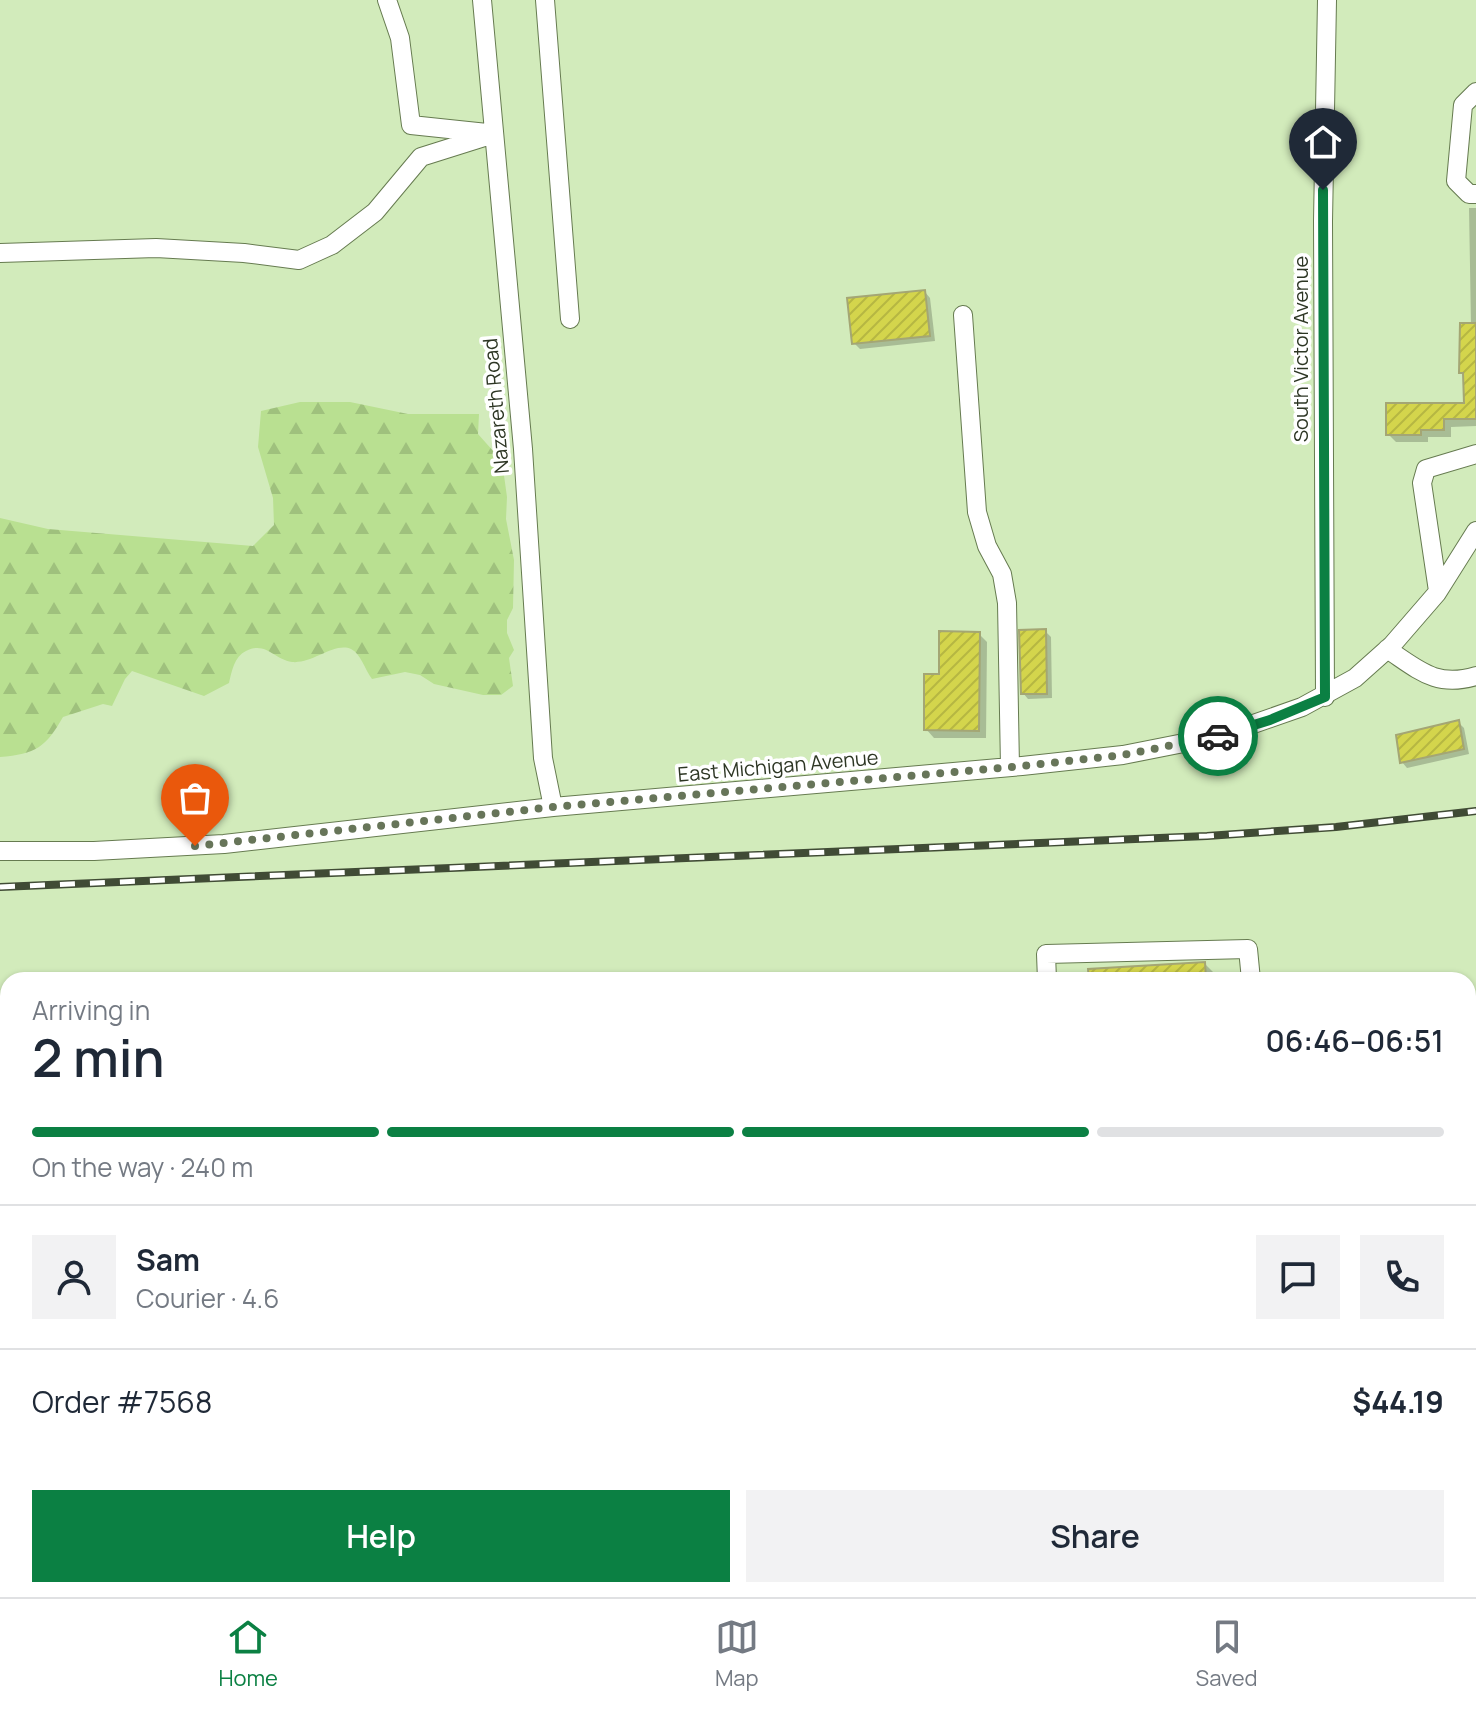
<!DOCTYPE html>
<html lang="en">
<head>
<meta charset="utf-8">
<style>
	:root { --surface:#fff; --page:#f2f2f3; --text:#1f2937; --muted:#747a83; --line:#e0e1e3; --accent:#0b8043 }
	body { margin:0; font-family:Manrope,sans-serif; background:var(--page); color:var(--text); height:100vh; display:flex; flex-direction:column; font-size:30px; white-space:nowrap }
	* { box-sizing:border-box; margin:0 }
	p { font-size:26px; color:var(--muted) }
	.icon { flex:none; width:44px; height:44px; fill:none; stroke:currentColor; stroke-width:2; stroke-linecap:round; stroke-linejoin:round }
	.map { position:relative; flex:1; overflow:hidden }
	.panel { position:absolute; left:0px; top:972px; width:1476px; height:626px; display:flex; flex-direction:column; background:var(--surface); border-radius:24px 24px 0 0; box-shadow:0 2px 6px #0004 }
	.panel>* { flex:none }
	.pin { position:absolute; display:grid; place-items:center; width:68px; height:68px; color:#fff; margin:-82px -34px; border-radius:50% 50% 50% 0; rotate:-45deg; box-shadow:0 0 8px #0007 }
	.pin .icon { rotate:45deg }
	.courier { position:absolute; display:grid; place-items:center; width:80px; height:80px; margin:-40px; border:6px solid #0b8043; border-radius:50%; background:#fff; color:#222; box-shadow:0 2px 10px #0007 }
	.head em { font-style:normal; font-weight:600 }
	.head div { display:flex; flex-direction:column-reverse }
	.head { display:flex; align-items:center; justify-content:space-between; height:136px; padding:0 32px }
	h1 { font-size:52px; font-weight:600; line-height:60px }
	.bar { display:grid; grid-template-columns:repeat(4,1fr); gap:12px 8px; align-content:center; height:96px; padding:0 32px }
	.bar i { height:10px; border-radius:6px; background:var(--line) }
	.bar .current { background:var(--accent) }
	.bar p { grid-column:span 4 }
	.line { display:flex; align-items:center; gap:20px; padding:0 32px; border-top:2px solid var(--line) }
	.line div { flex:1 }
	.round { display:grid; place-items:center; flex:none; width:84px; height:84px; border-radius:0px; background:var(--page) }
	.cta { display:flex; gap:16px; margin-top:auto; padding:16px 32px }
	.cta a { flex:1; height:92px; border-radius:0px; background:var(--accent); color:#fff; font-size:32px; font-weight:600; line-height:92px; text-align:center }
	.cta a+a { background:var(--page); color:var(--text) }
	.dock { display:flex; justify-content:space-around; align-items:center; height:112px; border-top:2px solid var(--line); background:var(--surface); font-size:22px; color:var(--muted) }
	.dock a { display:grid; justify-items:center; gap:4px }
	.dock .current { color:var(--accent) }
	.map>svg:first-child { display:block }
	.forest { fill:url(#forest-firs) }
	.water { fill:url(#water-ripples); stroke:#956db0; stroke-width:2 }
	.shadow { fill:#0003 }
	.building { fill:url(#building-hatch); stroke:#a4a674; stroke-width:2 }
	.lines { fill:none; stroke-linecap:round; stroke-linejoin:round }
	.minor-casing { stroke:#667b50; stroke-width:20 }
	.major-casing { stroke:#fff; stroke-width:24 }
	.path { stroke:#7d8d6d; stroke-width:3; stroke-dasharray:4 6; stroke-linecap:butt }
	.minor { stroke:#fff; stroke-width:18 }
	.major { stroke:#dfb985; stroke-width:22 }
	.rail-casing { stroke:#404b35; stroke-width:8 }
	.rail { stroke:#fff; stroke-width:5; stroke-dasharray:15; stroke-linecap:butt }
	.done { stroke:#677559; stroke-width:8; stroke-dasharray:0 14.4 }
	.route { stroke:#0b8043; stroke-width:10 }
	.labels { text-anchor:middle; stroke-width:7; stroke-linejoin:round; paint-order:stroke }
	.street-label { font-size:20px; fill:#2d3624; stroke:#fff }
</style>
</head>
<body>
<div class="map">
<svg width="1476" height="1597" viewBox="0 0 1476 1597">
	<defs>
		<pattern id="forest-firs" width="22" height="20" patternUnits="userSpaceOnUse" patternTransform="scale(2)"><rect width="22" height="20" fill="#b9e091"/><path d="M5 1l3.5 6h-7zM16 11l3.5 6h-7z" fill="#9fc17d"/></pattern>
		<pattern id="water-ripples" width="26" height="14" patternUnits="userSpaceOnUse" patternTransform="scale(2)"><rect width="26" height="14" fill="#c185ec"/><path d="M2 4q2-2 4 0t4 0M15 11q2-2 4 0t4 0" fill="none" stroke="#9d6ebf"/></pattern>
		<pattern id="building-hatch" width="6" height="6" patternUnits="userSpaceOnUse" patternTransform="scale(2)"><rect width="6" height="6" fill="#d4d54c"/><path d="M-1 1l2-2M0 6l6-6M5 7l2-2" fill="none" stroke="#b6b742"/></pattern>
	</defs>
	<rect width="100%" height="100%" fill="#d2ebbb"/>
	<!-- forest -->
	<path class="forest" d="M300,402H350L408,414H479L478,434L502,461L507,497L506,519L514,560L513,608L507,620V633L514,650L509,658L513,686L501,695H483L434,684L420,675L405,672L372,679C365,670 361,654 351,649C334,642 313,664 292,662C273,659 266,641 246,651C234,657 232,671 229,683L204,696L132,671L125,679L112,706L103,704L63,717C46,747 36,754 0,757V518L48,529L253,546L274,525L273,498L258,447L261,411Z
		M1468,1170H1476V1231L1468,1227Z
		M8,1450V1590H19L18,1597H0V1452Z
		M121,1590H1208V1597H118Z"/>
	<!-- water -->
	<path class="water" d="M1468,1227L1476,1231V1373L1468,1370Z
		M19,1590H121L118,1597H18Z"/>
	<!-- shadow -->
	<path class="shadow" d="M1469,208H1476V426L1451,427V437H1428V442H1396L1388,434L1466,405L1471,325Z
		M925,292L930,298L935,341L860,349L854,343Z
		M1045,631L1051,637L1052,698L1028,699L1023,693Z
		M979,634L987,642L986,738H934L926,729Z
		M1458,722L1464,728L1469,754L1407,768L1402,762Z
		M1205,964L1213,972V980H1113Z"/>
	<!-- building -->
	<path class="building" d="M925,290L930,336L852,344L847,298Z
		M1460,323H1476V419H1444V430H1421V435H1386V403H1464L1463,373H1459Z
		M1046,629L1047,694H1021L1019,630Z
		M939,631L980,632L979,731L924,730V674H939Z
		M1459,720L1464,749L1400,763L1396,735Z
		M1205,962L1206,980H1089L1088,969Z"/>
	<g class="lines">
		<defs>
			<path id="minor" d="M387,0L400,38L411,125L487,133
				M482,0L523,449L543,758L553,807
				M545,0L570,319
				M1476,92L1463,105L1456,181L1469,194H1476
				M0,253L156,248L244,253L299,260L332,245L375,212L421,157L494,134
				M963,315L977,512L987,546L1002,574L1007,603L1010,767
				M1438,591L1422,483L1426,469L1476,454
				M1387,649C1419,670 1436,688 1476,676
				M1325,697L1323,221L1327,0
				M0,851H94L224,844L553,807L1022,766L1123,755L1219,736L1302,707L1355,678L1392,645L1437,593L1476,531
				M1047,980L1046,954L1248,949L1251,980
				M1468,1027L1476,1026"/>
			<path id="major" d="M1468,1130H1476
				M0,1410L8,1407"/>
		</defs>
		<!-- minor casing -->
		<use href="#minor" class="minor-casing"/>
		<!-- major casing -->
		<use href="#major" class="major-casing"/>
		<!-- path -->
		<path class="path" d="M1468,1156L1476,1157
			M0,1438L8,1436"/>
		<!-- minor -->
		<use href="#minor" class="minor"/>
		<!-- major -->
		<use href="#major" class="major"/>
		<defs>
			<path id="rail" d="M0,887L1207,836L1336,827L1476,811"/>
		</defs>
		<!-- rail casing -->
		<use href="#rail" class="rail-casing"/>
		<!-- rail -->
		<use href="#rail" class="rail"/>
	</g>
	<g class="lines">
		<!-- done -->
		<path class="done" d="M195,846L553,807L1022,766L1123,755L1218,736"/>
		<!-- route -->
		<path class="route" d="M1218,736L1270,720L1325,697L1323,190"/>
	</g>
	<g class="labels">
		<!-- street labels -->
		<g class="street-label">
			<text transform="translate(1301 349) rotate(-90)" y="7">South Victor Avenue</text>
			<text transform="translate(496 406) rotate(-95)" y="7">Nazareth Road</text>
			<text transform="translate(778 766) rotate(-5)" y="7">East Michigan Avenue</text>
		</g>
	</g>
</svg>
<div class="pin" style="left:195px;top:846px;background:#ea580c"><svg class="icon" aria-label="bag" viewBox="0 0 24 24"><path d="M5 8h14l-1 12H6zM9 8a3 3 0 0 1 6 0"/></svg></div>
<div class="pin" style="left:1323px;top:190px;background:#1f2937"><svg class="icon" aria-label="home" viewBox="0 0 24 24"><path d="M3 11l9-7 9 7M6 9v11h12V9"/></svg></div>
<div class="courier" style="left:1218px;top:736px"><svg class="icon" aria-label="car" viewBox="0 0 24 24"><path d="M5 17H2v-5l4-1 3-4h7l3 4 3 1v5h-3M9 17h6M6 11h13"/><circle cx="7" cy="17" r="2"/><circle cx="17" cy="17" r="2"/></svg></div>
<section class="panel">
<div class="head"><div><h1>2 min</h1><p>Arriving in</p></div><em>06:46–06:51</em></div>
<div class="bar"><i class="current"></i><i class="current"></i><i class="current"></i><i></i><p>On the way · 240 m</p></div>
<div class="line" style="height:144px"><a class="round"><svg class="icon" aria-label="person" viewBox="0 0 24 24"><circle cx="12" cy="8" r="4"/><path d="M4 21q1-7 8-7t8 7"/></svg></a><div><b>Sam</b><p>Courier · 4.6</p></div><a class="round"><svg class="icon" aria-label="chat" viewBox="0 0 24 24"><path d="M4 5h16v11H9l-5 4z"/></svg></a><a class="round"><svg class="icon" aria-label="phone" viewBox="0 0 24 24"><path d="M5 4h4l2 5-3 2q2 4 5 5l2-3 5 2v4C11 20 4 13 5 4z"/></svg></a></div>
<div class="line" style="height:104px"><div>Order #7568</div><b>$44.19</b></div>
<div class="cta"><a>Help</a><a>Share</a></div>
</section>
</div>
<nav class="dock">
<a class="current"><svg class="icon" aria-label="home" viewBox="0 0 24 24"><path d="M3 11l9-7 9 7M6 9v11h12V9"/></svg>Home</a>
<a><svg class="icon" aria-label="map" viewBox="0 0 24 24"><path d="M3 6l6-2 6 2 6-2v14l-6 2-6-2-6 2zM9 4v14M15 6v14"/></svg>Map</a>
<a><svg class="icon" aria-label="saved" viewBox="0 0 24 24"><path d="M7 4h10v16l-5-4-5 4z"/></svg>Saved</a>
</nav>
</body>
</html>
